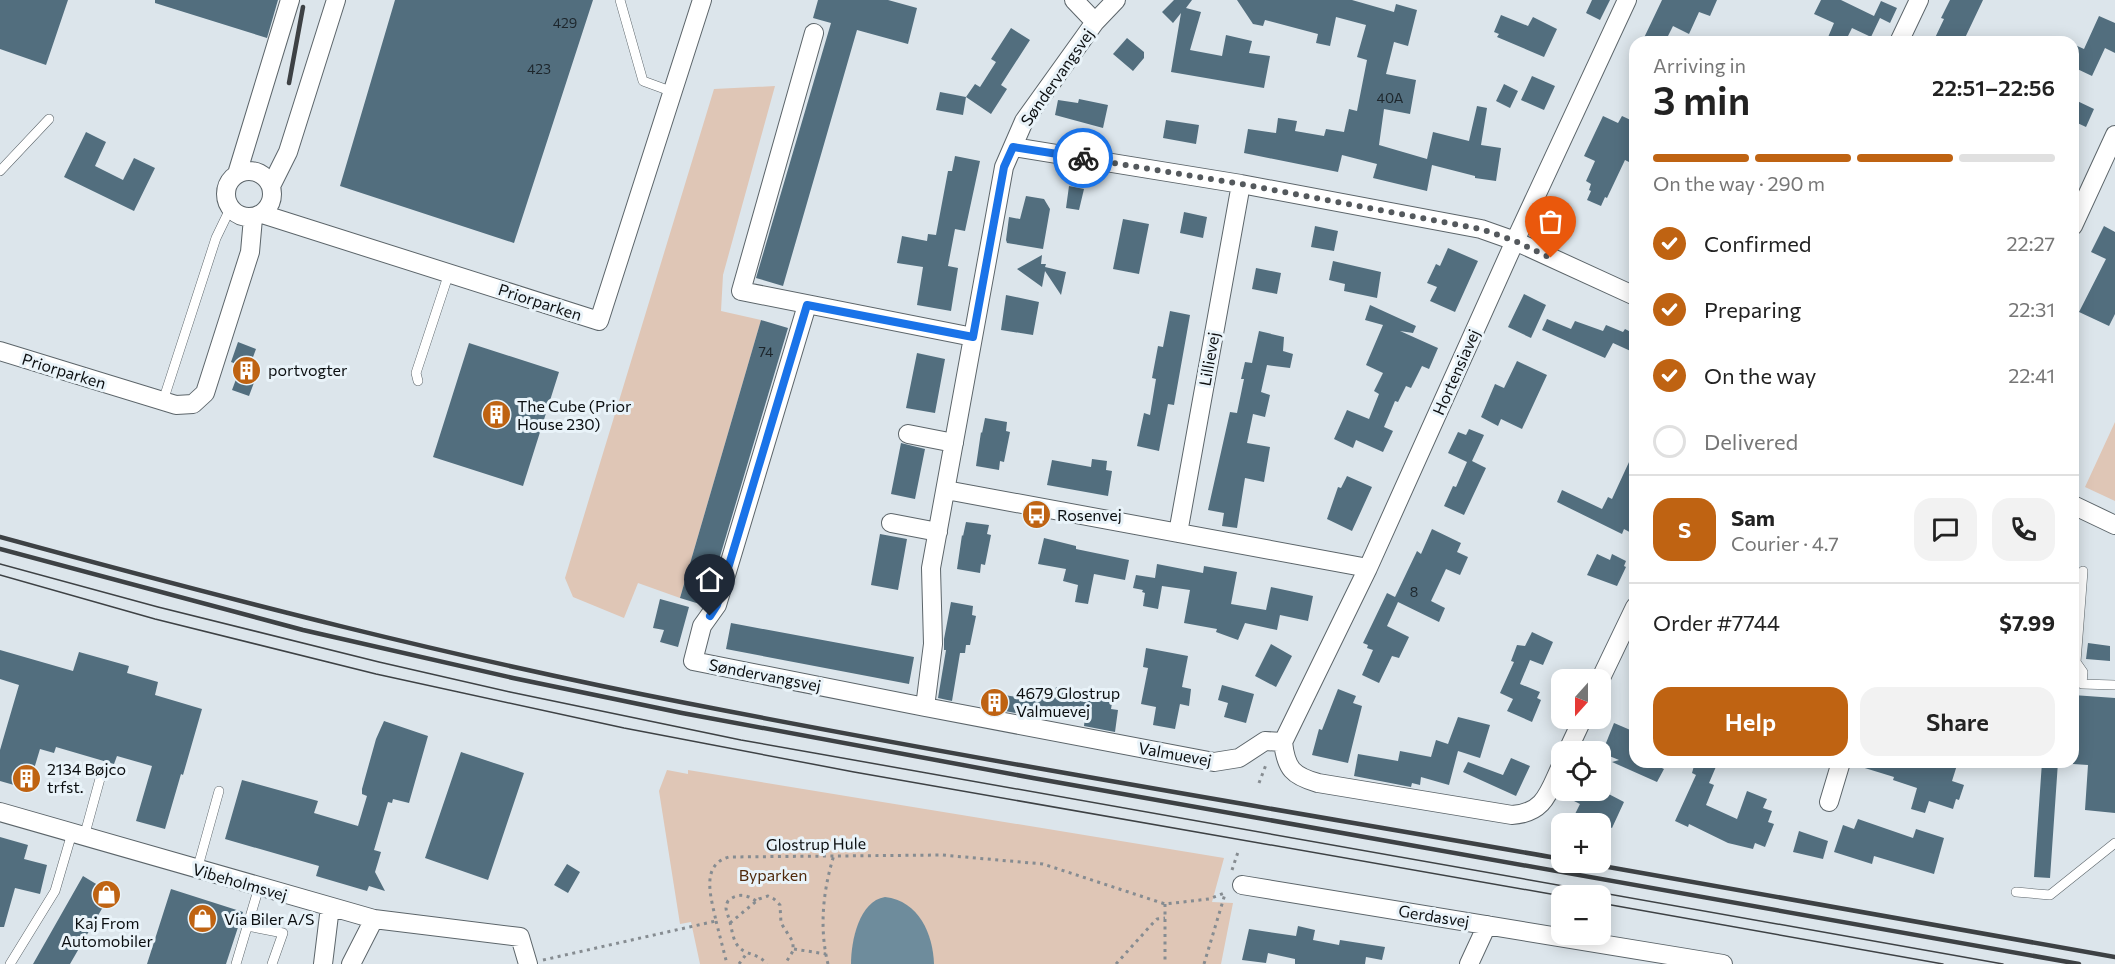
<!DOCTYPE html>
<html lang="en">
<head>
<meta charset="utf-8">
<style>
	:root { --surface:#fff; --page:#f2f2f2; --text:#222; --muted:#767676; --line:#e0e0e0; --accent:#bf6312 }
	body { margin:0; font-family:Commissioner,sans-serif; background:var(--page); color:var(--text); height:100vh; display:flex; flex-direction:column; font-size:22px; white-space:nowrap }
	* { box-sizing:border-box; margin:0 }
	p { font-size:20px; color:var(--muted) }
	.icon { flex:none; width:33px; height:33px; fill:none; stroke:currentColor; stroke-width:2; stroke-linecap:round; stroke-linejoin:round }
	.map { position:relative; flex:1; overflow:hidden }
	.sheet { position:absolute; left:1629px; top:36px; width:450px; height:732px; display:flex; flex-direction:column; background:var(--surface); border-radius:18px; box-shadow:0 3px 15px #0003 }
	.sheet>* { flex:none }
	.needle { width:39px; rotate:201deg }
	.controls { position:absolute; left:1551px; top:669px; display:grid; gap:12px }
	.controls a { display:grid; place-items:center; width:60px; height:60px; border-radius:12px; background:var(--surface); box-shadow:0 3px 15px #0003; font-size:30px }
	.pin { position:absolute; display:grid; place-items:center; width:51px; height:51px; color:#fff; margin:-62px -26px; border-radius:50% 50% 50% 0; rotate:-45deg; box-shadow:0 0 6px #0007 }
	.pin .icon { rotate:45deg }
	.courier { position:absolute; display:grid; place-items:center; width:60px; height:60px; margin:-30px; border:4px solid #1a73e8; border-radius:50%; background:#fff; color:#222; box-shadow:0 2px 8px #0007 }
	.summary em { font-style:normal; font-weight:600 }
	.summary div { display:flex; flex-direction:column-reverse }
	.summary { display:flex; align-items:center; justify-content:space-between; height:102px; padding:0 24px }
	h1 { font-size:39px; font-weight:600; line-height:45px }
	.bar { display:grid; grid-template-columns:repeat(4,1fr); gap:9px 6px; align-content:center; height:72px; padding:0 24px }
	.bar i { height:8px; border-radius:4px; background:var(--line) }
	.bar .active { background:var(--accent) }
	.bar p { grid-column:span 4 }
	.line { display:flex; align-items:center; gap:15px; padding:0 24px; border-top:2px solid var(--line) }
	.line div { flex:1 }
	.round { display:grid; place-items:center; flex:none; width:63px; height:63px; border-radius:18px; background:var(--page) }
	ol { padding:0 24px; list-style:none }
	li { display:flex; align-items:center; gap:18px; height:66px }
	li p { margin-inline-start:auto }
	li .icon { padding:6px; border-radius:50%; background:var(--accent); color:#fff; stroke-width:4 }
	li:last-child { color:var(--muted) }
	li i { width:33px; height:33px; border:3px solid var(--line); border-radius:50% }
	.primary-button { display:flex; gap:12px; margin-top:auto; padding:12px 24px }
	.primary-button a { flex:1; height:69px; border-radius:18px; background:var(--accent); color:#fff; font-size:24px; font-weight:600; line-height:69px; text-align:center }
	.primary-button a+a { background:var(--page); color:var(--text) }
	.map>svg:first-child { display:block }
	.green { fill:#dfc6b6 }
	.water { fill:#6e8c9c }
	.building { fill:#526e7e }
	.lines { fill:none; stroke-linecap:round; stroke-linejoin:round }
	.service-casing { stroke:#5c656a; stroke-width:10 }
	.minor-casing { stroke:#5c656a; stroke-width:20 }
	.path { stroke:#868c91; stroke-width:3; stroke-dasharray:3 4.5; stroke-linecap:butt }
	.service { stroke:#fff; stroke-width:9 }
	.minor { stroke:#fff; stroke-width:18 }
	.tram { stroke:#3d4144; stroke-width:1.5 }
	.rail { stroke:#3d4144; stroke-width:4.5 }
	.done { stroke:#54595d; stroke-width:6; stroke-dasharray:0 10.8 }
	.route { stroke:#1a73e8; stroke-width:8 }
	.labels { text-anchor:middle; stroke-width:6; stroke-linejoin:round; paint-order:stroke }
	.number-label { font-size:14px; fill:#1d262c }
	.street-label { font-size:16px; fill:#0b0e10; stroke:#e9f3f9 }
	.poi-label { font-size:16px; fill:#0b0e10; stroke:#e9f3f9; text-anchor:start }
	.park-label { font-size:16px; fill:#4f280a; stroke:#e9f3f9 }
</style>
</head>
<body>
<div class="map">
<svg width="2115" height="964" viewBox="0 0 2115 964">
	<rect width="100%" height="100%" fill="#dce5eb"/>
	<!-- green -->
	<path class="green" d="M775,86L723,275L721,311L761,320L680,598L638,583L624,618L573,597L565,578L714,89Z
		M2115,422V501L2085,487Z
		M667,770L688,774V770L1224,858L1212,902L1233,903L1221,964H700L691,922L680,924L659,791Z"/>
	<!-- water -->
	<path class="water" d="M885,897C919,901 933,934 934,964H851C851,941 859,901 885,897Z"/>
	<!-- building -->
	<path class="building" d="M0,0H68L46,65L0,49Z
		M155,0H278L267,38L155,3Z
		M395,0H593L514,243L340,186Z
		M818,0H888L917,8L908,44L857,30L783,286L756,278L831,23L813,18Z
		M1174,0H1192L1186,8L1201,12L1190,50L1222,56L1226,35L1252,41L1249,53L1270,56L1264,88L1171,72L1181,13L1173,23L1162,12Z
		M1237,0H1352L1394,12L1396,4L1417,10L1408,46L1394,42L1386,74L1416,80L1410,114L1384,109L1379,145L1427,159L1433,132L1469,141L1477,106L1487,108L1481,145L1501,148L1496,181L1475,178V176L1432,165L1427,191L1373,178L1377,164L1342,155L1338,172L1244,153L1248,129L1276,133L1278,118L1297,121L1295,131L1324,136L1326,129L1344,132L1349,109L1357,111L1367,60L1357,57L1366,25L1336,17L1330,46L1316,43L1318,34L1265,20L1263,26L1253,24Z
		M1592,0H1610L1600,20L1586,13Z
		M1662,0H1717L1710,16L1699,12L1689,34L1673,26L1665,42H1642Z
		M1821,0H1841L1874,16L1881,1L1897,8L1890,23L1880,18L1871,37L1852,28L1845,42H1826L1834,23L1814,14Z
		M1950,0H1983L1964,40L1957,37L1954,42H1933L1944,19L1941,18Z
		M1501,15L1528,26L1533,17L1557,29L1544,57L1497,37L1499,34L1494,32Z
		M2099,16L2115,23V53L2105,48L2092,76L2073,67V44L2084,49Z
		M1011,28L1030,40L1001,85L1007,89L991,114L966,97L963,115L936,110L940,92L966,97L975,84L980,87L996,62L991,59Z
		M1127,38L1144,52V58L1133,71L1113,54Z
		M1532,76L1555,86L1544,110L1521,100Z
		M1504,84L1518,91L1510,108L1496,101Z
		M1079,99L1108,105L1103,128L1055,115L1058,100L1078,103Z
		M2073,99L2094,109L2086,127L2073,121Z
		M1603,116L1618,123L1622,116L1635,122V165L1625,160L1607,198L1605,197L1601,206L1587,200L1591,191L1589,190L1591,184L1586,181L1595,161L1584,156Z
		M1166,120L1199,125L1196,144L1163,138Z
		M86,132L106,142L95,166L123,180L134,158L155,168L134,211L64,177Z
		M955,156L980,161L965,231L955,229L948,266L958,268L951,311L917,305L923,267L897,263L902,236L927,241L928,234L936,235L948,171H952Z
		M1069,186L1084,189L1079,210L1066,208Z
		M1026,196L1044,199L1050,209L1043,249L1007,243L1006,240L1009,217L1020,219Z
		M1184,212L1207,217L1203,238L1180,233Z
		M1123,219L1149,224L1139,274L1113,269Z
		M1315,226L1338,231L1334,251L1311,247Z
		M2104,226L2115,232V314L2109,326L2079,312L2106,259L2091,252Z
		M1448,248L1478,261L1455,312L1430,301L1437,287L1427,283L1436,264L1440,266Z
		M1042,255L1041,264H1046L1045,267L1066,272L1061,295L1045,271L1042,287L1017,269Z
		M1333,261L1381,272L1377,298L1344,291L1345,284L1329,280Z
		M1256,268L1281,273L1277,294L1252,289Z
		M1524,294L1546,305L1531,338L1508,327Z
		M1006,295L1039,302L1033,335L1001,330Z
		M1370,305L1416,326L1413,333L1400,331L1438,348L1429,369L1422,366L1411,388L1406,386L1398,402L1395,401L1384,427L1393,431L1383,452L1356,440L1353,448L1334,439L1347,410L1369,419L1379,394L1374,391L1383,373L1366,365L1383,325L1365,320Z
		M1170,311L1190,315L1174,405L1168,404L1159,451L1137,446L1144,413L1150,415L1156,379L1152,378L1158,346L1163,347Z
		M1547,319L1571,329L1575,321L1603,331L1606,325L1623,332L1625,329L1635,334V353L1613,343L1605,358L1542,330Z
		M761,320L788,328L707,600L703,605L680,598Z
		M1259,331L1284,337L1283,351L1293,354L1290,368L1267,365L1261,392L1270,395L1265,417L1253,414L1247,443L1270,447L1264,482L1245,478L1237,528L1222,526L1224,513L1208,510L1230,412L1237,413L1244,379H1241L1245,362L1252,363Z
		M238,342L256,349L249,368L258,372L249,396L232,390L241,366L231,362Z
		M469,343L559,372L523,486L433,457Z
		M917,353L945,359L935,413L906,408Z
		M1517,361L1547,375L1522,429L1501,419L1498,426L1481,417L1495,384L1504,388Z
		M985,418L1007,422L1006,431L1010,432L1004,462L1000,461L999,470L976,466L981,432L982,433Z
		M1469,429L1484,435L1472,461L1486,468L1464,515L1444,506L1453,486L1456,487L1467,462L1448,453L1458,432L1466,435Z
		M901,443L925,449L915,499L891,494Z
		M1635,449V535L1624,529L1622,534L1557,502L1562,490L1602,509L1608,497L1612,499Z
		M1092,459L1107,461L1106,470L1112,471L1108,496L1047,485L1052,460L1091,467Z
		M1347,476L1372,487L1352,531L1327,519L1338,487L1341,488Z
		M966,522L989,525L987,534L991,535L985,565L981,564L980,573L957,569L962,535L963,536Z
		M1432,529L1461,543L1457,552L1468,557L1460,575L1446,569L1431,601L1445,608L1439,622L1398,602L1387,626L1409,637L1399,658L1392,656L1379,683L1362,675L1373,650L1367,648L1368,645L1363,643L1387,593L1395,597L1417,551L1421,554Z
		M880,534L907,539L898,590L871,585Z
		M1044,538L1076,546V549L1129,560L1125,580L1094,574L1088,604L1075,602L1078,585L1063,581L1066,569L1038,564Z
		M1597,554L1610,560L1612,554L1626,561L1624,566L1626,567L1617,586L1587,575Z
		M1157,564L1203,573L1204,566L1237,572L1231,604L1266,610L1271,587L1313,596L1308,621L1280,615L1277,630L1245,623L1238,640L1216,632L1217,629L1184,623L1190,590L1162,586L1158,609L1143,606L1145,593L1142,592L1143,590L1133,588L1136,575L1155,578Z
		M660,599L689,607L678,647L660,642L664,630L653,628Z
		M951,602L973,606L972,615L976,616L970,645H966L965,653H960L952,701L938,698L946,650H944V639Z
		M731,623L914,657L909,684L726,649Z
		M1532,632L1553,642L1543,665L1530,660L1520,684L1540,692L1537,698L1541,700L1532,722L1507,711L1513,699L1500,693L1514,662L1511,661L1517,645L1525,646Z
		M2088,643L2110,646V661L2086,659Z
		M1271,644L1292,656L1276,687L1255,676Z
		M1146,648L1188,656L1182,687L1191,689L1189,706L1180,704L1175,729L1153,725L1156,707L1141,704L1148,668L1143,667Z
		M0,650L73,671L79,652L129,666L127,673L158,682L155,695L202,709L183,775L181,774L165,829L136,821L152,766L117,756L114,764L56,747L54,753L40,749L28,789L0,781V750L19,685L0,679Z
		M1222,685L1254,694L1246,723L1224,717L1228,703L1218,700Z
		M1056,687L1113,697L1111,709L1118,710L1115,732L1084,726L1085,717L1043,709L1041,718L989,708L992,693L1022,698L1023,690L1054,696Z
		M1338,689L1356,696L1353,703L1362,706L1348,763L1312,755L1319,729L1322,730Z
		M2073,695L2115,698V813L2085,810L2088,765L2073,764Z
		M1458,717L1490,725L1480,758L1458,751L1449,785L1421,777L1420,785L1412,783L1411,787L1354,776L1358,754L1398,761L1400,751L1431,757L1436,740L1448,744Z
		M384,721L428,736L409,803L393,799L392,803L388,802L374,850L381,852L375,872L385,891L369,886L367,891L316,876L319,866L225,839L242,780L318,801L314,813L358,826L367,796L362,794V789L376,739Z
		M1614,723L1635,732V762H1649L1664,769L1657,782L1612,762L1619,760L1602,753Z
		M461,752L524,773L488,880L425,858Z
		M1511,758L1530,766L1516,796L1463,772L1468,762L1503,775Z
		M1695,762H1718L1709,783L1714,785L1706,805L1737,819L1747,791L1767,799L1763,808L1772,811L1768,822L1774,824L1765,847L1755,843L1753,849L1728,843L1689,824L1688,827L1675,821L1696,775L1692,773Z
		M1856,762H1958L1952,781L1964,785L1959,800L1956,799L1953,809L1929,801L1925,813L1911,809L1917,788L1893,780L1894,777L1855,765Z
		M2042,762H2058L2050,878L2034,877Z
		M1579,790H1601L1624,802L1612,828L1592,819L1590,824H1585L1573,818L1580,804L1574,801Z
		M1858,819L1913,838L1916,829L1944,838L1934,874L1874,856L1872,864L1834,852L1843,825L1854,829Z
		M1799,831L1828,841L1823,859L1793,852Z
		M0,837L28,845L24,859L47,865L40,894L15,888L4,927H0Z
		M567,864L580,872L568,893L554,885Z
		M83,876L111,893L70,964H33Z
		M171,889L243,912L226,964H147Z
		M1298,926L1315,930L1313,940L1339,945L1340,940L1385,947L1382,960L1366,957L1365,964H1295V959L1268,953L1266,963L1242,960L1249,929L1296,936Z"/>
	<g class="lines">
		<defs>
			<path id="service" d="M620,0L643,81L673,92
				M0,171L49,119
				M418,381L416,373L449,273
				M163,401L216,238L230,209
				M2083,571L2076,662L2083,672L2082,684L2115,685
				M84,837L101,775
				M197,870L219,791
				M2016,892L2050,895L2115,843
				M247,926L283,933L272,964
				M10,964L55,891L72,833
				M236,964L259,887"/>
			<path id="minor" d="M1074,0L1095,22
				M814,33L741,291L973,337
				M1899,42L1919,0
				M1013,147L1241,184L1481,229L1515,241L1635,296
				M226 194a23 23 0 1 1 46 0a23 23 0 1 1-46 0Z
				M237,174L290,0
				M271,186L288,152L336,0
				M262,214L599,321L702,0
				M2073,226L2115,135
				M807,305L717,605L702,626L693,661L925,707L933,644L931,568L1004,167L1024,121L1095,22L1116,0
				M0,351L176,405L193,404L205,393L250,252L253,218
				M908,434L954,443
				M946,490L1368,568
				M2073,505L2115,525
				M891,523L938,532
				M1178,533L1241,184
				M1600,680L1635,607
				M925,707L1214,762L1239,758L1265,741L1283,742
				M1283,742L1368,568L1515,241L1627,0
				M1283,742C1286,769 1293,776 1318,783L1512,815C1546,813 1549,790 1562,764
				M1567,752L1583,718
				M1829,802L1841,762
				M0,812L374,919L520,937L528,964
				M1242,885L1723,964
				M323,964L330,907
				M351,964L374,919
				M1469,964L1487,925"/>
		</defs>
		<!-- service casing -->
		<use href="#service" class="service-casing"/>
		<!-- minor casing -->
		<use href="#minor" class="minor-casing"/>
		<!-- path -->
		<path class="path" d="M1259,783L1267,762
			M1232,870L1238,852
			M756,901C746,894 737,893 728,901C724,909 727,911 729,919C733,931 732,946 746,952C755,956 760,956 767,964
			M1165,904V964
			M716,921L727,964
			M730,923L759,899L768,896L774,899L780,905L781,923L793,942V951L785,964
			M794,949L826,954
			M543,960L716,921C712,900 699,865 729,857L942,855L1043,864L1165,904L1209,899L1227,892
			M739,964L747,953
			M828,964C819,928 823,890 834,855
			M1116,964L1153,923L1157,919L1165,918
			M1204,964L1225,894"/>
		<!-- service -->
		<use href="#service" class="service"/>
		<!-- minor -->
		<use href="#minor" class="minor"/>
		<!-- tram -->
		<path class="tram" d="M0,564L158,607L379,662L510,692L741,740L2003,964
			M0,575L155,619L376,674L624,728L854,772L1562,896
			M1600,903L1943,964"/>
		<!-- rail -->
		<path class="rail" d="M289,83L303,7
			M0,537C227,599 455,658 686,703C977,760 1269,808 1562,859
			M0,549L303,630L513,678L682,713L1033,778L2079,964
			M1580,862L2115,957"/>
	</g>
	<g class="lines">
		<!-- done -->
		<path class="done" d="M1083,158L1241,184L1481,229L1515,241L1551,258"/>
		<!-- route -->
		<path class="route" d="M710,616L717,605L807,305L973,337L1004,167L1013,147L1083,158"/>
	</g>
	<!-- icons -->
	<defs>
		<symbol id="building-disc" viewBox="-11 -11 22 22"><circle r="9.5" fill="#bf6312" stroke="#e9f3f9"/><path d="M-4-6H4V6H1V3H-1V6H-4ZM-2.5-4.3h1.7v1.8h-1.7ZM.8-4.3h1.7v1.8H.8ZM-2.5-1h1.7V.8h-1.7ZM.8-1h1.7V.8H.8Z" fill="#fff"/></symbol>
		<symbol id="bus-disc" viewBox="-11 -11 22 22"><circle r="9.5" fill="#bf6312" stroke="#e9f3f9"/><path d="M-5-6H5V4H4V6H2V4H-2V6H-4V4H-5ZM-3.5-4V0h7V-4ZM-3.5 1.2v1.5H-2V1.2ZM2 1.2v1.5H3.5V1.2Z" fill="#fff"/></symbol>
		<symbol id="shop-disc" viewBox="-11 -11 22 22"><circle r="9.5" fill="#bf6312" stroke="#e9f3f9"/><path d="M-5-2.5h2.3a2.7 3.5 0 0 1 5.4 0H5L5.5 6h-11ZM-1.5-2.5h3a1.5 2.3 0 0 0-3 0Z" fill="#fff"/></symbol>
	</defs>
	<g fill-rule="evenodd">
		<use href="#building-disc" x="230" y="354" width="33" height="33"/>
		<use href="#building-disc" x="480" y="398" width="33" height="33"/>
		<use href="#bus-disc" x="1020" y="498" width="33" height="33"/>
		<use href="#building-disc" x="978" y="686" width="33" height="33"/>
		<use href="#building-disc" x="10" y="762" width="33" height="33"/>
		<use href="#shop-disc" x="90" y="878" width="33" height="33"/>
		<use href="#shop-disc" x="186" y="902" width="33" height="33"/>
	</g>
	<g class="labels">
		<!-- number labels -->
		<g class="number-label">
			<text x="565" y="28">429</text>
			<text x="539" y="74">423</text>
			<text x="1390" y="103">40A</text>
			<text x="766" y="357">74</text>
			<text x="1414" y="597">8</text>
		</g>
		<!-- street labels -->
		<g class="street-label">
			<text transform="translate(1057 77) rotate(-55)" y="6">Søndervangsvej</text>
			<text transform="translate(540 302) rotate(18)" y="6">Priorparken</text>
			<text transform="translate(1209 359) rotate(-80)" y="6">Lillievej</text>
			<text transform="translate(64 371) rotate(17)" y="6">Priorparken</text>
			<text transform="translate(1456 372) rotate(-66)" y="6">Hortensiavej</text>
			<text transform="translate(765 675) rotate(11)" y="6">Søndervangsvej</text>
			<text transform="translate(1175 754) rotate(10)" y="6">Valmuevej</text>
			<text transform="translate(816 844) rotate(-1)" y="6">Glostrup Hule</text>
			<text transform="translate(240 882) rotate(16)" y="6">Vibeholmsvej</text>
			<text transform="translate(1434 916) rotate(9)" y="6">Gerdasvej</text>
		</g>
		<!-- poi labels -->
		<g class="poi-label">
			<text x="268" y="376">portvogter</text>
			<text x="517" y="412">The Cube (Prior<tspan x="517" dy="18">House 230)</tspan></text>
			<text x="1057" y="521">Rosenvej</text>
			<text x="1016" y="699">4679 Glostrup<tspan x="1016" dy="18">Valmuevej</tspan></text>
			<text x="47" y="775">2134 Bøjco<tspan x="47" dy="18">trfst.</tspan></text>
			<text x="224" y="925">Via Biler A/S</text>
			<text x="107" y="929" text-anchor="middle">Kaj From<tspan x="107" dy="18">Automobiler</tspan></text>
		</g>
		<!-- park labels -->
		<g class="park-label">
			<text x="773" y="881">Byparken</text>
		</g>
	</g>
</svg>
<div class="controls">
<a><svg class="needle" viewBox="-14 -14 28 28"><path d="M0-13l5 13h-10z" fill="#e53935"/><path d="M0 13l5-13h-10z" fill="#767676"/></svg></a>
<a><svg class="icon" aria-label="locate" viewBox="0 0 24 24"><circle cx="12" cy="12" r="6"/><path d="M12 2v4M12 18v4M2 12h4M18 12h4"/></svg></a>
<a>+</a>
<a>−</a>
</div>
<div class="pin" style="left:1551px;top:258px;background:#ea580c"><svg class="icon" aria-label="bag" viewBox="0 0 24 24"><path d="M5 8h14l-1 12H6zM9 8a3 3 0 0 1 6 0"/></svg></div>
<div class="pin" style="left:710px;top:616px;background:#1f2937"><svg class="icon" aria-label="home" viewBox="0 0 24 24"><path d="M3 11l9-7 9 7M6 9v11h12V9"/></svg></div>
<div class="courier" style="left:1083px;top:158px"><svg class="icon" aria-label="bike" viewBox="0 0 24 24"><circle cx="6" cy="16" r="4"/><circle cx="18" cy="16" r="4"/><path d="M6 16l4-8h5l3 8M10 8l3 8H6M13 5h3"/></svg></div>
<section class="sheet">
<div class="summary"><div><h1>3 min</h1><p>Arriving in</p></div><em>22:51–22:56</em></div>
<div class="bar"><i class="active"></i><i class="active"></i><i class="active"></i><i></i><p>On the way · 290 m</p></div>
<ol>
<li><svg class="icon" aria-label="check" viewBox="0 0 24 24"><path d="M5 12l5 5 9-10"/></svg>Confirmed<p>22:27</p></li>
<li><svg class="icon" aria-label="check" viewBox="0 0 24 24"><path d="M5 12l5 5 9-10"/></svg>Preparing<p>22:31</p></li>
<li><svg class="icon" aria-label="check" viewBox="0 0 24 24"><path d="M5 12l5 5 9-10"/></svg>On the way<p>22:41</p></li>
<li><i></i>Delivered</li>
</ol>
<div class="line" style="height:108px"><b class="round" style="background:var(--accent);color:#fff">S</b><div><b>Sam</b><p>Courier · 4.7</p></div><a class="round"><svg class="icon" aria-label="chat" viewBox="0 0 24 24"><path d="M4 5h16v11H9l-5 4z"/></svg></a><a class="round"><svg class="icon" aria-label="phone" viewBox="0 0 24 24"><path d="M5 4h4l2 5-3 2q2 4 5 5l2-3 5 2v4C11 20 4 13 5 4z"/></svg></a></div>
<div class="line" style="height:78px"><div>Order #7744</div><b>$7.99</b></div>
<div class="primary-button"><a>Help</a><a>Share</a></div>
</section>
</div>
</body>
</html>
